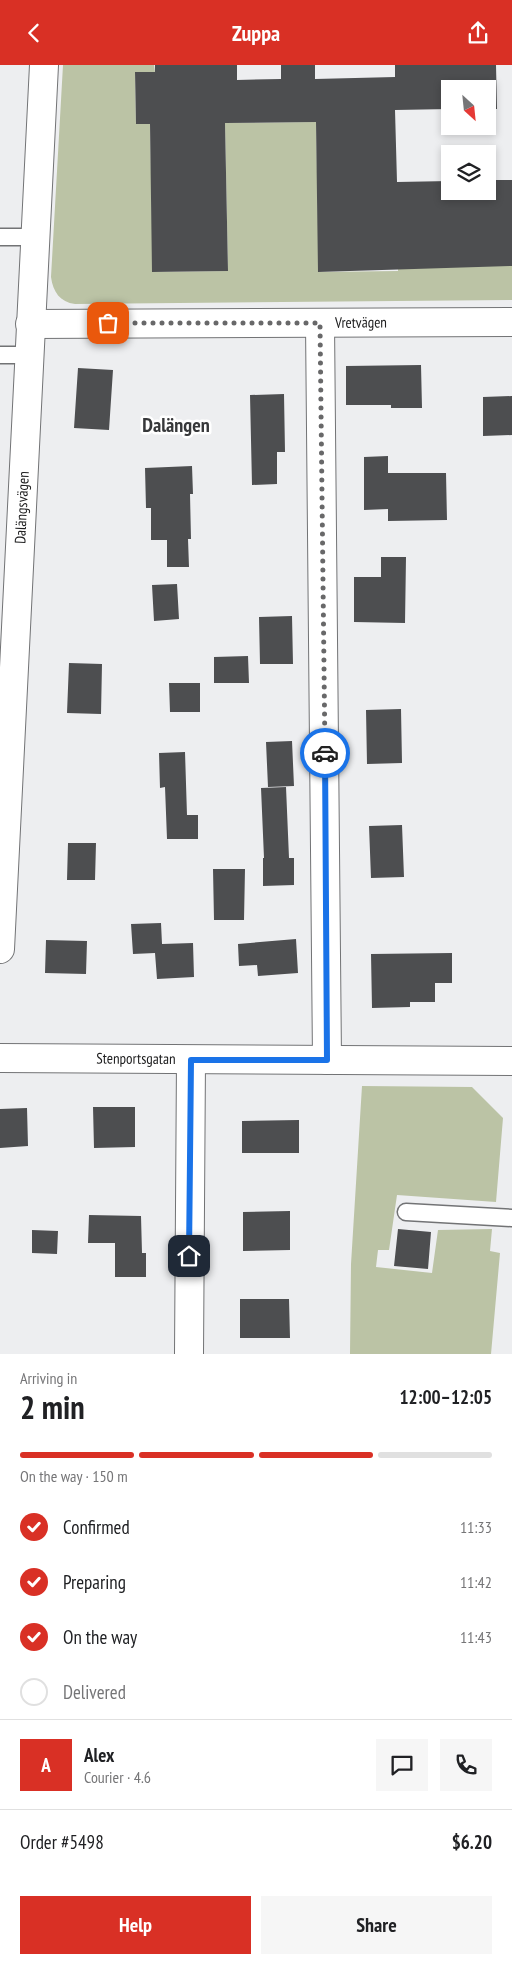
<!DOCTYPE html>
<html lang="en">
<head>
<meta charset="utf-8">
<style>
	:root { --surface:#fff; --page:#f6f6f6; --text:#202124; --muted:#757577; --line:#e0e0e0; --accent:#d93025 }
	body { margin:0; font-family:"PT Sans Narrow",sans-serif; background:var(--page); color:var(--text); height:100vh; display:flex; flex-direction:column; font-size:19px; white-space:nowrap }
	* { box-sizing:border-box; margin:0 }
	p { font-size:16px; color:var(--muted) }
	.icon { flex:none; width:28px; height:28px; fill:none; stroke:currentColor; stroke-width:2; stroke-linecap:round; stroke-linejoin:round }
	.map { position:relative; height:1289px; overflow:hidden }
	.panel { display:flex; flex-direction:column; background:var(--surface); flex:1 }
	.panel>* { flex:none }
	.needle { width:32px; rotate:153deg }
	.tools { position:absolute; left:441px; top:15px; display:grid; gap:10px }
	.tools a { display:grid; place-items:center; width:55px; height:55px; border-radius:0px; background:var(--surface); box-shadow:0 2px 8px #0003; font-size:25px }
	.pin { position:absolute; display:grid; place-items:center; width:42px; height:42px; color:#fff; margin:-21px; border-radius:10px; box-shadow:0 2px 8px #0006 }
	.courier { position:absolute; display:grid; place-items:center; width:50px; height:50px; margin:-25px; border:4px solid #1a73e8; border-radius:50%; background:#fff; color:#222; box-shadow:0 1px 6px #0007 }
	.summary em { font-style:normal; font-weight:800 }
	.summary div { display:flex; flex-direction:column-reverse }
	.summary { display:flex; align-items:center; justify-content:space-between; height:85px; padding:0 20px }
	h1 { font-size:32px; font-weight:800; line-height:38px }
	.bar { display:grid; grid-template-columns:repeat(4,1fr); gap:8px 5px; align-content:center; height:60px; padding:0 20px }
	.bar i { height:6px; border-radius:4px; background:var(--line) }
	.bar .current { background:var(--accent) }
	.bar p { grid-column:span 4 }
	.line { display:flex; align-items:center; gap:12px; padding:0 20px; border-top:1px solid var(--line) }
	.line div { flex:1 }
	.round { display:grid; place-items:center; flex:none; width:52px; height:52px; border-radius:0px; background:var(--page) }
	ol { padding:0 20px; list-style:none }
	li { display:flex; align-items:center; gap:15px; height:55px }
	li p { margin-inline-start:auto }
	li .icon { padding:5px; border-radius:50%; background:var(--accent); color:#fff; stroke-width:4 }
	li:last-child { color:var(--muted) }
	li i { width:28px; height:28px; border:2px solid var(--line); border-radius:50% }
	.button { display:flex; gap:10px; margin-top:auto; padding:10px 20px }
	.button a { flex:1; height:58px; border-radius:0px; background:var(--accent); color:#fff; font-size:20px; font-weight:800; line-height:58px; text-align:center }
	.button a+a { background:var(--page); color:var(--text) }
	header { display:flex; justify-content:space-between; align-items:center; height:65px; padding:0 20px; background:var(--accent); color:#fff; font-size:22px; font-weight:800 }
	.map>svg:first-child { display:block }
	.green { fill:#bbc3a5 }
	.building { fill:#4d4e50 }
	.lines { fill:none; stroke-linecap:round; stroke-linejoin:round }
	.service-casing { stroke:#727375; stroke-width:19 }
	.minor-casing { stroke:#727375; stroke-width:30 }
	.service { stroke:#fff; stroke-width:16 }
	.minor { stroke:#fff; stroke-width:28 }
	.done { stroke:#686869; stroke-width:5; stroke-dasharray:0 9 }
	.route { stroke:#1a73e8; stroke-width:6 }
	.labels { text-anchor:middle; stroke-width:5; stroke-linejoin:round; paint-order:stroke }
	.street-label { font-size:15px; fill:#202021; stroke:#fff }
	.district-label { font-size:20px; font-weight:bold; fill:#37383a; stroke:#fff }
</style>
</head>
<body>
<header><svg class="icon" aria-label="back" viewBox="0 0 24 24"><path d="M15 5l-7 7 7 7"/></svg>Zuppa<svg class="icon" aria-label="share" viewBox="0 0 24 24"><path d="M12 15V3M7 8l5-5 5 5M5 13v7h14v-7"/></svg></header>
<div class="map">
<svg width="512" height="1289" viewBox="0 0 512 1289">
	<rect width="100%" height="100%" fill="#edeef0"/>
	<!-- green -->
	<path class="green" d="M63,0H154L155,7L135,8L136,59H150L153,207L228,206L225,58L316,57L319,207L398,206V175L512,201V235L75,239C60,237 53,227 51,212Z
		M362,1021L472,1022L503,1053L496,1137L397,1130L389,1185H378L376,1202L432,1208L438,1165L492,1164L490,1186L500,1188L491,1289H350L351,1199Z"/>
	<!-- building -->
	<path class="building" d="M155,0H237V15L281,14V0H315V14L395,12V0H496L497,44H488V24H450V44L395,45L397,117L450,116V126H488V115H512V201L318,207L316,57L225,58L228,206L152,207L150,59H136L135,7H155Z
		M421,300L422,343H391V340H346V301Z
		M78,303L113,305L109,365L74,363Z
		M284,329L285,387H277V419L252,420L250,330Z
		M512,331V370L483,371V332Z
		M388,391V408H446L447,455L388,456V444L364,445V392Z
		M192,401L193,429H190L191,474H188L189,502H167V475H151V443H146L145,403Z
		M381,492H406L405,558L354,557V512H381Z
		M177,519L179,554L154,556L152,520Z
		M292,551L293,599H260L259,552Z
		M248,591L249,618H214V592Z
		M69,598L102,599L101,649L67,648Z
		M169,618H200V647H170Z
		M401,644L402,698L367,699L366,645Z
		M292,676L294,721L268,722L266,677Z
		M185,687L187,750H198V774H167L165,722L160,723L159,688Z
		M286,722L289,793H294V820L263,821V793H264L261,723Z
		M402,760L404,812L371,813L369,761Z
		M68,778H96L95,815H67Z
		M213,804H245L244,855H214Z
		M161,858L162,879L193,878L194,912L157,914L155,888L133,889L131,859Z
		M296,874L298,908L258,911L257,900L239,901L238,879Z
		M46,875L87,876L86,909L45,908Z
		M452,888V918H435V937H410V942L372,943L371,889Z
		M93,1042H135V1082L94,1083Z
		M27,1043L28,1081L0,1083V1044Z
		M299,1055V1088H242V1056Z
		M290,1146V1185L243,1186V1147Z
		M89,1150L141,1151L142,1188H146V1212H115V1178H88Z
		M398,1164L431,1167L428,1204L394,1201Z
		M32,1165L58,1166L57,1189L32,1188Z
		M240,1234H289L290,1273H240Z"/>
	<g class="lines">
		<defs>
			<path id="service" d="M0,172H36
				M0,290H30
				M406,1147L512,1153"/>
			<g id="minor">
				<path d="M320,258L327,995"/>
				<path id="s1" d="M30,259L512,257"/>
				<path id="s2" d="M0,884L44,0"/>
				<path id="s3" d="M0,993L512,996"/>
				<path d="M189,1289L191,995"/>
			</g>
		</defs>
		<!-- service casing -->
		<use href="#service" class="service-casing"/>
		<!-- minor casing -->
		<use href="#minor" class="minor-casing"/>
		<!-- service -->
		<use href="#service" class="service"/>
		<!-- minor -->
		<use href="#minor" class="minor"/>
	</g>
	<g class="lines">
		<!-- done -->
		<path class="done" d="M108,258H320L325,688"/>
		<!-- route -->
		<path class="route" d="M189,1191L191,995H327L325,688"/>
	</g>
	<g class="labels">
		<!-- street labels -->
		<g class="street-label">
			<text dy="5" stroke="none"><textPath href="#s1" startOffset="331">Vretvägen</textPath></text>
			<text dy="5" stroke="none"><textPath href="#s2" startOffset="442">Dalängsvägen</textPath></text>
			<text dy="5" stroke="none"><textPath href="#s3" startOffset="136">Stenportsgatan</textPath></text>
		</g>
		<!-- district labels -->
		<g class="district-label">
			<text x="176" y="367">Dalängen</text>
		</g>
	</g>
</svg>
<div class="tools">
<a><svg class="needle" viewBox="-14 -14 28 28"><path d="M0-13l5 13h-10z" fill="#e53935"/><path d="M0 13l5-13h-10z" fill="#757577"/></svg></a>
<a><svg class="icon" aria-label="layers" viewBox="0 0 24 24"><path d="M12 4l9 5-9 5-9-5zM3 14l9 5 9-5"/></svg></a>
</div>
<div class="pin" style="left:108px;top:258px;background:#ea580c"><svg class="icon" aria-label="bag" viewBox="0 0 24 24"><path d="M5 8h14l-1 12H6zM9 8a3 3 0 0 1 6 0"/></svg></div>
<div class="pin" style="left:189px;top:1191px;background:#1f2937"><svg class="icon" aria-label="home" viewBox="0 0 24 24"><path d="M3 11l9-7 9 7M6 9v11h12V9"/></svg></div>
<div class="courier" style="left:325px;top:688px"><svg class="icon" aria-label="car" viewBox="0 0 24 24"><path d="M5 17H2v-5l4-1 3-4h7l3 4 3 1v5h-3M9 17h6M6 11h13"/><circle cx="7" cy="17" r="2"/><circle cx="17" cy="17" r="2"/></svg></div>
</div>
<section class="panel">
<div class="summary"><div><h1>2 min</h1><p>Arriving in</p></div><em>12:00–12:05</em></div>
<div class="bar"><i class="current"></i><i class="current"></i><i class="current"></i><i></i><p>On the way · 150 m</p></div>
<ol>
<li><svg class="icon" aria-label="check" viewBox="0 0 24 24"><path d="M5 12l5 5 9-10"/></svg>Confirmed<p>11:33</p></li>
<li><svg class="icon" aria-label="check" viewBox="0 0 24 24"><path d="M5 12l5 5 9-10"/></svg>Preparing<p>11:42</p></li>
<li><svg class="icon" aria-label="check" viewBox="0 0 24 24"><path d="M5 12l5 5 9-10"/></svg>On the way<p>11:43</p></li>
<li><i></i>Delivered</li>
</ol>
<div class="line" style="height:90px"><b class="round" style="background:var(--accent);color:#fff">A</b><div><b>Alex</b><p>Courier · 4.6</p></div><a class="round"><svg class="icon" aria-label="chat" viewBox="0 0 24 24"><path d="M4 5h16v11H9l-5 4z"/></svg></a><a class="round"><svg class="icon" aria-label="phone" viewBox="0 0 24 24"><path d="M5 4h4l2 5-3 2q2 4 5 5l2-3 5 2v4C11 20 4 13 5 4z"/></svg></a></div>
<div class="line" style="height:65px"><div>Order #5498</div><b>$6.20</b></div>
<div class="button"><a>Help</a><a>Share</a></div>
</section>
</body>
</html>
